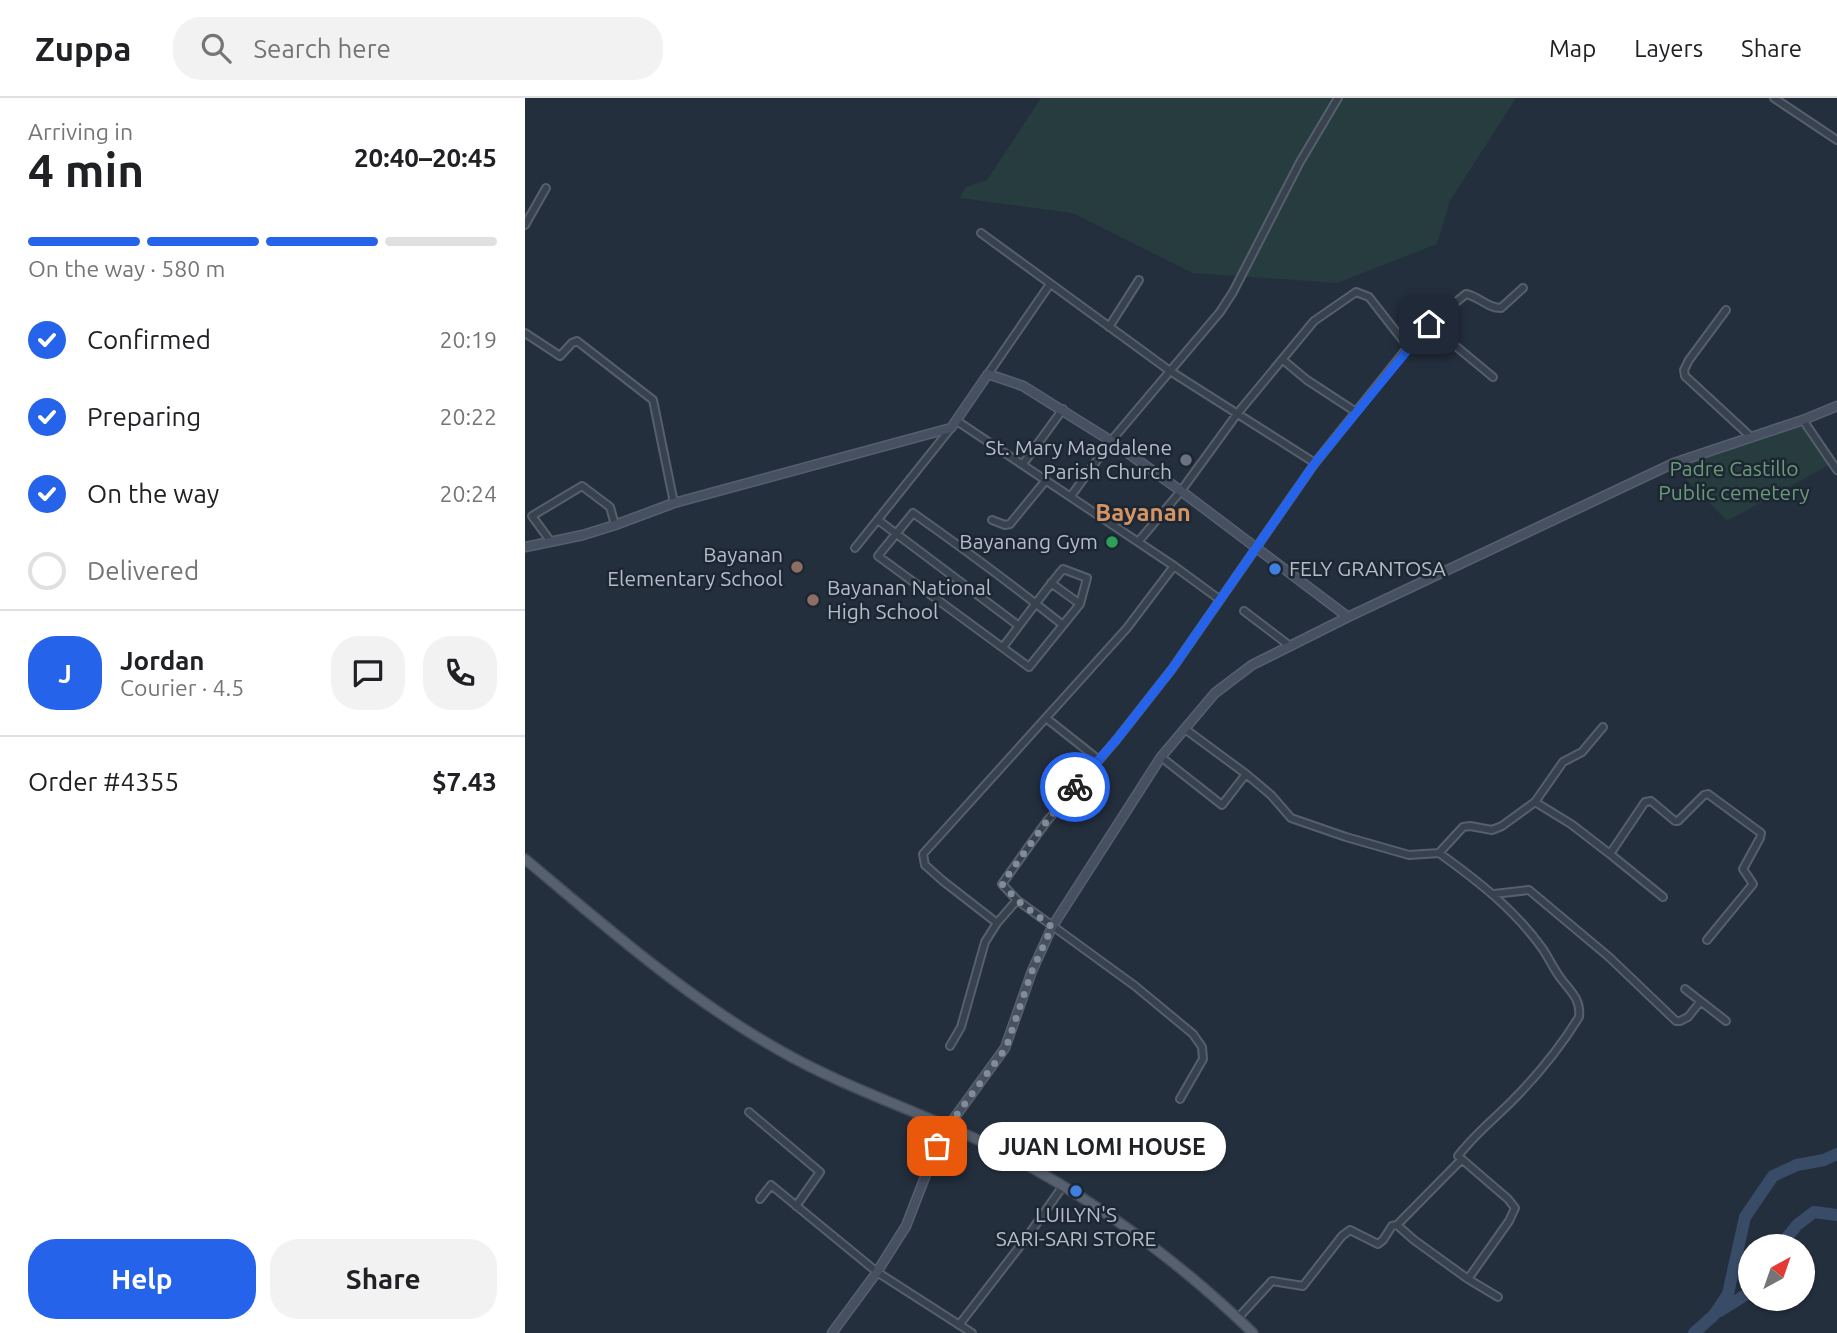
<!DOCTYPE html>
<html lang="en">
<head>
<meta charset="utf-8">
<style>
	:root { --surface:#fff; --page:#f2f2f2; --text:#202124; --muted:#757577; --line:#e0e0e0; --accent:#2563eb }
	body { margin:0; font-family:Ubuntu,sans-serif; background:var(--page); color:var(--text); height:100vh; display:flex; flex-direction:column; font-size:26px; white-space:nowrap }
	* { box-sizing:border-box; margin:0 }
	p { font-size:23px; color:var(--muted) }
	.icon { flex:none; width:38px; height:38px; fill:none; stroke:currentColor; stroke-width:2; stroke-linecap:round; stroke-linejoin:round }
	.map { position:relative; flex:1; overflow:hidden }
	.side { display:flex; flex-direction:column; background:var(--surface); width:525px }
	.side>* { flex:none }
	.needle { width:46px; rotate:40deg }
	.controls { position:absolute; left:1213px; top:1136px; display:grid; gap:14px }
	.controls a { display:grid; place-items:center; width:77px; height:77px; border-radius:50%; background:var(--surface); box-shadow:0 2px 5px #0004; font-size:35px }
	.pin { position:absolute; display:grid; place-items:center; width:60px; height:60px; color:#fff; margin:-30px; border-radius:14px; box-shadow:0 4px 10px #0006 }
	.courier { position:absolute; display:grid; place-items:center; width:70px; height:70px; margin:-35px; border:5px solid #2563eb; border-radius:50%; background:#fff; color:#222; box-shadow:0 2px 9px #0007 }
	.bubble { position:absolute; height:49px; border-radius:24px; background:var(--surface); box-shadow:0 2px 5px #0004; font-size:23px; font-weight:700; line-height:49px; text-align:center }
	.head em { font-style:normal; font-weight:700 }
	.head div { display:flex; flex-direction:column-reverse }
	.head { display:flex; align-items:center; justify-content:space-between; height:119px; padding:0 28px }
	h1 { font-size:46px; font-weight:700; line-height:52px }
	.bar { display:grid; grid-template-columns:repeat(4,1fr); gap:10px 7px; align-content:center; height:84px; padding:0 28px }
	.bar i { height:9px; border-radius:5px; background:var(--line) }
	.bar .selected { background:var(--accent) }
	.bar p { grid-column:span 4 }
	.line { display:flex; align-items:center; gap:18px; padding:0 28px; border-top:2px solid var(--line) }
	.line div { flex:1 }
	.round { display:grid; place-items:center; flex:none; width:74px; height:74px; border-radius:28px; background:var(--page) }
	ol { padding:0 28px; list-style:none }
	li { display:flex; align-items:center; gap:21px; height:77px }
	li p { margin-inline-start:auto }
	li .icon { padding:7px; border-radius:50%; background:var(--accent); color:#fff; stroke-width:4 }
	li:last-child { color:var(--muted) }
	li i { width:38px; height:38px; border:4px solid var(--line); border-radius:50% }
	.primary-button { display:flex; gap:14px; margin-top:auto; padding:14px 28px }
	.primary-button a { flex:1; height:80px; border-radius:28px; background:var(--accent); color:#fff; font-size:28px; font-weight:700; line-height:80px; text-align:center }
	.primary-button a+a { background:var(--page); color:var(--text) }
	header { display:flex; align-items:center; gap:42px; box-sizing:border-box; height:98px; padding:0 35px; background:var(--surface); border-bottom:2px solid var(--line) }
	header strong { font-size:33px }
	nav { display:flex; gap:38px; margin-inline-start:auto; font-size:24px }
	.search { width:490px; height:63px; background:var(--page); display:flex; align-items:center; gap:18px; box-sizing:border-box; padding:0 24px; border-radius:28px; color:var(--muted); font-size:26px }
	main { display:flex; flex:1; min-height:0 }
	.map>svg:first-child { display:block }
	.green { fill:#263c3f }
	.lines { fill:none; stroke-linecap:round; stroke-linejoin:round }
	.river { stroke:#394c67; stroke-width:12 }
	.street-casing { stroke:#565f6c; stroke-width:10 }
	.secondary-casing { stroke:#565f6c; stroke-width:11 }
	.primary-casing { stroke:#414a57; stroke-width:12 }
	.street { stroke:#38414e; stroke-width:6 }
	.secondary { stroke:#465061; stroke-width:8 }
	.primary { stroke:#56606e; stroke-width:9 }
	.done { stroke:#828b98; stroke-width:7; stroke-dasharray:0 12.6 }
	.route { stroke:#2563eb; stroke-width:9 }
	.worship-dot { fill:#6b7280; stroke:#1d2633; stroke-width:2.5 }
	.leisure-dot { fill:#2e9e5b; stroke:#1d2633; stroke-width:2.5 }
	.education-dot { fill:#8d6e63; stroke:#1d2633; stroke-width:2.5 }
	.shop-dot { fill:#3f7fe0; stroke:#1d2633; stroke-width:2.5 }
	.labels { text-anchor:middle; stroke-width:5; stroke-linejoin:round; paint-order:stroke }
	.poi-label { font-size:21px; fill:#b4bcc9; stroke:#1d2633; text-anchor:end }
	.park-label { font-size:21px; fill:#6b9a76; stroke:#1d2633 }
	.quarter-label { font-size:24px; font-weight:bold; fill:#d59563; stroke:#1d2633 }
</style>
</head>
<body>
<header>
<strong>Zuppa</strong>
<div class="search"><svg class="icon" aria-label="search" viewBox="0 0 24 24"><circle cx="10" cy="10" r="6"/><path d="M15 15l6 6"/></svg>Search here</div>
<nav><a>Map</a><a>Layers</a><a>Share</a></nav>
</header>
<main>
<section class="side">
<div class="head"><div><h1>4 min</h1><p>Arriving in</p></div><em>20:40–20:45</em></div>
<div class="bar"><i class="selected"></i><i class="selected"></i><i class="selected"></i><i></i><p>On the way · 580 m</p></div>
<ol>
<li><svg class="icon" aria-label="check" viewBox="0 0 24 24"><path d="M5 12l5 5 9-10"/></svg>Confirmed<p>20:19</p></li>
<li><svg class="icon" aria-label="check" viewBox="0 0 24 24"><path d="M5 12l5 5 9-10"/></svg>Preparing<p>20:22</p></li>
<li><svg class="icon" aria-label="check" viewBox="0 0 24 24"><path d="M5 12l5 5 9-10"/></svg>On the way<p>20:24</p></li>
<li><i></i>Delivered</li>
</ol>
<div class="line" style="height:126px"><b class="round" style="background:var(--accent);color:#fff">J</b><div><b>Jordan</b><p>Courier · 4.5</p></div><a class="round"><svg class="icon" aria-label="chat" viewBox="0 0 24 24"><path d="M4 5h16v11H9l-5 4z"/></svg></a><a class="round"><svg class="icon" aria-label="phone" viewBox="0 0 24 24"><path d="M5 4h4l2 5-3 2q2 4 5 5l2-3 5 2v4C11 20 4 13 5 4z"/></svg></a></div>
<div class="line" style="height:91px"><div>Order #4355</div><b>$7.43</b></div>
<div class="primary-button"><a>Help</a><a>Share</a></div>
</section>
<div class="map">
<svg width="1312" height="1235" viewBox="0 0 1312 1235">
	<rect width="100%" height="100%" fill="#242f3e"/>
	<!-- green -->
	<path class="green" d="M516,0H991L925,103L912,146L812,185L668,175L548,115L435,100L441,89L462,82Z
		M1277,327L1304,367L1202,423L1149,369Z"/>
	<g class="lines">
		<!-- river -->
		<path class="river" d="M1255,1148L1272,1127L1289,1114L1312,1117
			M1195,1213L1225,1194
			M1169,1235L1189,1217L1203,1196L1220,1119L1248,1078L1272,1067L1299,1062L1312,1056"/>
		<defs>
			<path id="street" d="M1249,0L1312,42
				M0,127L21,90
				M456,135L645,273L790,365
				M1201,212L1164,262L1159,272L1160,278L1226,339
				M904,226L968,279
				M584,229L614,182
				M0,235L35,258L47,245L52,243L128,302L149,405
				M758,262L782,282L831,314
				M463,276L525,186
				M1278,322L1312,372
				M432,323L649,468L694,501
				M498,366L538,311
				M546,398L586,343L695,214L708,194L775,64L813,0
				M353,422L494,528
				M467,422L480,427L485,426L521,382
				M26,444L7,418L57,388L85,409L90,427
				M613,444L656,393L712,316L789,223L831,194L844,199L883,249
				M330,450L426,330
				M526,485L555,506
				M719,513L765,548
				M478,549C498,523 517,496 538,471L562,480L555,506L504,569L353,458L388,415C439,451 489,488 538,527
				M521,620L574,662
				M660,631L721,676L746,697L766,720L821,739L884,757L914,755L938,729L945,728L967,732L977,728L1010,704L1046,726L1085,756L1120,704L1126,703L1150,723H1153L1179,697L1183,696L1236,735L1235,740L1218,771L1228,786L1182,842
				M636,659L697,707L721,676
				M1010,704L1038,664L1057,654L1078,629
				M914,755C953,783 989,811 1017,850C1024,860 1029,872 1037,882C1047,895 1056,902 1054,919C1035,950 1012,978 986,1004C968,1022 949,1037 933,1058L983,1101L990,1110L984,1123L943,1181L973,1199
				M1085,756L1138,799
				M969,796L1004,792L1084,859L1151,923H1155L1163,919L1175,904
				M492,802L610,888L668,936L677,949L678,961L655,1001
				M472,825L418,783L400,767L398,756L602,530L649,468
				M1160,891L1201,923
				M425,948L436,929L460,844L472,825L492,802L477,786L522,723L592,641L647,571L790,365L883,249L904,226L941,196C955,199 962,210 976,210L998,190
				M224,1014L295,1074L271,1108
				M235,1101L246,1087L352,1174L447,1235
				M872,1127L936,1062
				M713,1220L747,1183L778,1188L817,1138L825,1132L853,1146L858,1142L867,1128L872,1127L889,1142L943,1181
				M434,1227L502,1139L538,1088"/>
			<path id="secondary" d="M0,449L58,437L90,427L149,405L426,330L463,276L498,288L586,343L656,393L823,519
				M307,1235L352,1174L381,1128L407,1061L422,1030L480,950L507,873L527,829L636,659L690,595L727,567L823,519L1149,365L1278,322L1312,308"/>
			<path id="primary" d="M0,761C81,829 162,900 254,952C322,991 396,1014 466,1048C563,1097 651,1160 728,1235"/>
		</defs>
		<!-- street casing -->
		<use href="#street" class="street-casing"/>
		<!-- secondary casing -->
		<use href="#secondary" class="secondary-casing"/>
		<!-- primary casing -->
		<use href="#primary" class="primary-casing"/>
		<!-- street -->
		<use href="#street" class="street"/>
		<!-- secondary -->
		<use href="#secondary" class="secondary"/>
		<!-- primary -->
		<use href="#primary" class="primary"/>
	</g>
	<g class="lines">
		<!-- done -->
		<path class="done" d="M412,1048L422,1030L481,950L507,873L527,829L492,802L477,786L522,723L550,689"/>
		<!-- route -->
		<path class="route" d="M550,689L592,641L647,571L790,365L904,226"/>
	</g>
	<!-- markers -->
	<circle class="worship-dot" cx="661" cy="362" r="7"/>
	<circle class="leisure-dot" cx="587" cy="444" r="7"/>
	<g class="education-dot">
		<circle cx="272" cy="469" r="7"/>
		<circle cx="288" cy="502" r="7"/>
	</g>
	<g class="shop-dot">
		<circle cx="750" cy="471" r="7"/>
		<circle cx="551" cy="1093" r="7"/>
	</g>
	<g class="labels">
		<!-- poi labels -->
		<g class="poi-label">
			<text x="647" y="357">St. Mary Magdalene<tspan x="647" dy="24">Parish Church</tspan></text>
			<text x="573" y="451">Bayanang Gym</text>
			<text x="258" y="464">Bayanan<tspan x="258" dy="24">Elementary School</tspan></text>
			<text x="764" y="478" text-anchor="start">FELY GRANTOSA</text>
			<text x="302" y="497" text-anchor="start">Bayanan National<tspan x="302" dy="24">High School</tspan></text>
			<text x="551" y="1124" text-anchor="middle">LUILYN'S<tspan x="551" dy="24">SARI-SARI STORE</tspan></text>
		</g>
		<!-- park labels -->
		<g class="park-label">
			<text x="1209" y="378">Padre Castillo<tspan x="1209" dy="24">Public cemetery</tspan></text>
		</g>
		<!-- quarter labels -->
		<g class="quarter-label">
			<text x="618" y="423">Bayanan</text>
		</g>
	</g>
</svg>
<div class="controls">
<a><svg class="needle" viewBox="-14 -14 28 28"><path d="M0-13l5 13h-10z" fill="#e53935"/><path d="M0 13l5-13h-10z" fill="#757577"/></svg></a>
</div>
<div class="pin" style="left:412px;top:1048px;background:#ea580c"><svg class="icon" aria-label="bag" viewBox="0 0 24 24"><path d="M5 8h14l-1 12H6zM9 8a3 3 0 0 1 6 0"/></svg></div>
<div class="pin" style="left:904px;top:226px;background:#1f2937"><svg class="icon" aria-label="home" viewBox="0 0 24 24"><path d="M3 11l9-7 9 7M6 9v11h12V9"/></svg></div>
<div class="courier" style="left:550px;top:689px"><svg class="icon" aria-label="bike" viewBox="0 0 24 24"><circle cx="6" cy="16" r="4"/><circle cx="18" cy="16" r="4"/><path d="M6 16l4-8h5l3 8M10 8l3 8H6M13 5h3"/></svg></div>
<div class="bubble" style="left:453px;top:1024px;width:248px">JUAN LOMI HOUSE</div>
</div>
</main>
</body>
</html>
